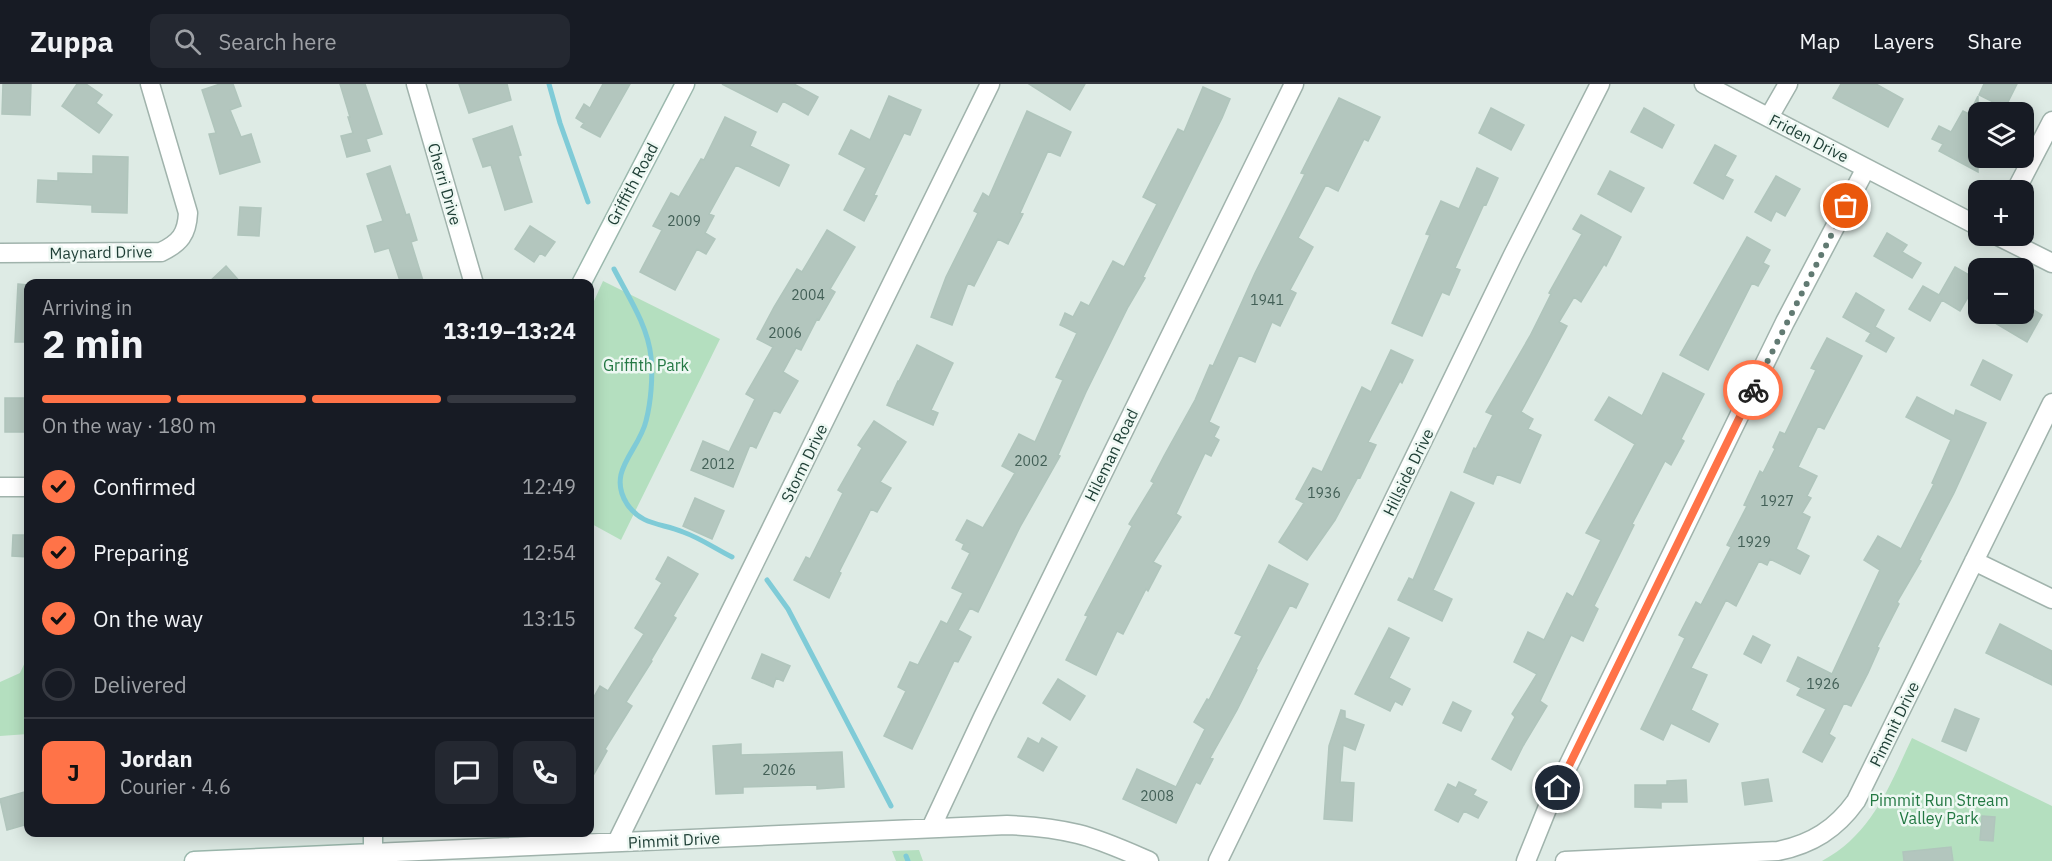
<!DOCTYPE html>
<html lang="en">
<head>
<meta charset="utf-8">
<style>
	:root { --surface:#171b24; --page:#242831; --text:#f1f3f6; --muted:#9ea1a6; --line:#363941; --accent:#ff7348 }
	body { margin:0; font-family:"IBM Plex Sans",sans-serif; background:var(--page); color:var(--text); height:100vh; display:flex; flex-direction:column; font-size:22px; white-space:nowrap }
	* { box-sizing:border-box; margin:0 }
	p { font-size:20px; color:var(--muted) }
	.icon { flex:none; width:33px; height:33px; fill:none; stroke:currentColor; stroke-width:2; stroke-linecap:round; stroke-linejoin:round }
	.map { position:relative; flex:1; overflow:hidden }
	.side { position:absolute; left:24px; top:195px; width:570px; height:558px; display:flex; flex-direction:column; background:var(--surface); border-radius:12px; box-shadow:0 3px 15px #0003 }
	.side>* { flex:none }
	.tools { position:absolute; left:1968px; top:18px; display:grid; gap:12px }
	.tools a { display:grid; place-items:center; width:66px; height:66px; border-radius:12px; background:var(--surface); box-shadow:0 3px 15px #0003; font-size:30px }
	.pin { position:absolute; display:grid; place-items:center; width:51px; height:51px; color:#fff; margin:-26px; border:3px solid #fff; border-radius:50%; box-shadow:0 2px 6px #0007 }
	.courier { position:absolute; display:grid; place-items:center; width:60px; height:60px; margin:-30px; border:4px solid #ff7348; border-radius:50%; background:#fff; color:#222; box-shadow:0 2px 8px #0007 }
	.overview em { font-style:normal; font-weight:800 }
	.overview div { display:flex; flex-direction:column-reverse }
	.overview { display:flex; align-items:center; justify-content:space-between; height:102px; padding:0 18px }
	h1 { font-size:39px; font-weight:800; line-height:45px }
	.bar { display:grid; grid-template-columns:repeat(4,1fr); gap:9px 6px; align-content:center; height:72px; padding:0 18px }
	.bar i { height:8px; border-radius:4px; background:var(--line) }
	.bar .on { background:var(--accent) }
	.bar p { grid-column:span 4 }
	.line { display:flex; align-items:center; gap:15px; padding:0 18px; border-top:2px solid var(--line) }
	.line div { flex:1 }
	.round { display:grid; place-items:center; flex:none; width:63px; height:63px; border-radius:12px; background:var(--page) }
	ol { padding:0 18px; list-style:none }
	li { display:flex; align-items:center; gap:18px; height:66px }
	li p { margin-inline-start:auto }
	li .icon { padding:6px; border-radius:50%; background:var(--accent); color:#111; stroke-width:4 }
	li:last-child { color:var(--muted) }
	li i { width:33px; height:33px; border:3px solid var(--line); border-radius:50% }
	header { display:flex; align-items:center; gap:36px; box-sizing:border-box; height:84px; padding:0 30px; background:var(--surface); border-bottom:2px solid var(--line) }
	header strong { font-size:28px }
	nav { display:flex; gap:33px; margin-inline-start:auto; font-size:21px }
	.search { width:420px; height:54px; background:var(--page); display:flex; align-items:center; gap:15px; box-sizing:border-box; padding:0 21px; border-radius:12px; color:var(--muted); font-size:22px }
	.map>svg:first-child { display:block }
	.green { fill:#b4dfbf }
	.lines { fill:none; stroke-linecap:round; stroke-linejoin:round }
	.stream { stroke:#7fcbd7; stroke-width:5 }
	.building { fill:#b3c6be; stroke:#b0c5bc; stroke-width:1.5 }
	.street-casing { stroke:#a0b3ac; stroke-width:21 }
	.secondary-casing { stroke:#9bb8ad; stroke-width:21 }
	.street { stroke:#fff; stroke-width:18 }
	.secondary { stroke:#fff; stroke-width:18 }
	.done { stroke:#617a72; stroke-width:6; stroke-dasharray:0 10.8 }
	.route { stroke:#ff7348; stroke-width:8 }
	.labels { text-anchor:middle; stroke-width:5; stroke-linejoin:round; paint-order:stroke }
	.number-label { font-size:14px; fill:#425f56 }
	.street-label { font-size:16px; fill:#1d3d34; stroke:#eef8f3 }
	.park-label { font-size:16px; fill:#237843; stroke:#eef8f3 }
</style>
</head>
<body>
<header>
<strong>Zuppa</strong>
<div class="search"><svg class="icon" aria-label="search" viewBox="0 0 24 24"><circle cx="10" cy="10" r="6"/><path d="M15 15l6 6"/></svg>Search here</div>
<nav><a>Map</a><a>Layers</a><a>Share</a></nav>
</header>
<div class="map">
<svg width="2052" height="777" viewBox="0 0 2052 777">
	<rect width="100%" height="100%" fill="#deebe5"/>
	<!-- green -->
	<path class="green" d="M603,197L720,255L621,456L590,439V226Z
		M28,572V650L0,652V598L20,589Z
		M1912,654L2052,722V777H1822C1872,750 1889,703 1912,654Z
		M919,766L923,777H896L892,767Z"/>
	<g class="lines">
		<!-- stream -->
		<path class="stream" d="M549,0L560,39L588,118
			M614,185C628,212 648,242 651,273C653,292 651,318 646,337C639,367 606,387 627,420C642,442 662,439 683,448C700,454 716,465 732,473
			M767,496L788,525L891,722
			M906,772L908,777"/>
	</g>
	<!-- building -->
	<path class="building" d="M3,0H31L30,31L2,30Z
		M77,0H86L102,11L96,19L112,31L99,49L62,22Z
		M220,0H233L241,22L230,26L241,53L251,50L260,78L220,90L209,50L216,49L202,6Z
		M340,0H365L382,50L366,55L370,67L347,73L341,52L353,49L348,33H350Z
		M459,0H507L511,16L469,29Z
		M603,0H630L600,53L581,43L584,39L576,34L584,20L590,24Z
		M722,0H794L818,13L808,31L783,17L777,28Z
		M1029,0H1085L1070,26Z
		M1841,0H1876L1903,15L1888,43L1833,14Z
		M1984,0H2017L2005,24L1979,11Z
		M1203,3L1230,15L1222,34L1143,193L1145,194L1128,223L1086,308L1058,371L1060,372L1020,443L978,528L970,524L958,546L971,553L958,578L954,577L912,665L884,652L906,607L898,603L910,578L918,581L941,537L947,540L963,509L952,504L970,469L962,465L964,460L956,456L967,436L983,444L1015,389L1002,382L1019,350L1035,358L1063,296L1056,293L1077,249L1060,241L1065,229L1073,233L1081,218L1089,222L1113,177L1124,183L1157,120L1143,113L1178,45L1184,48Z
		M889,12L921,26L910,51L904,49L874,111L877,112L864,137L844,126L866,84L839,70L851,46L870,56Z
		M1978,12V88L1939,67L1943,60L1932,55L1939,42L1951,48L1963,27L1969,30Z
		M1339,14L1380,33L1368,57L1364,55L1338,107L1326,101L1298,154L1313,163L1290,206L1296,209L1280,242L1272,238L1255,278L1239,271L1209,338L1219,343L1214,353L1219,356L1211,372L1205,369L1176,430L1181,433L1153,478L1161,482L1148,507L1146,505L1123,550L1117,547L1096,591L1066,576L1088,532L1085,531L1132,442L1129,440L1154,399L1151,397L1164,372L1195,316L1210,281L1213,282L1255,189L1305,90L1301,89Z
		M1491,24L1524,41L1511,66L1479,49Z
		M1644,24L1674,41L1662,64L1631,48Z
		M1027,27L1071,48L1060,72L1048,67L1020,129L1023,130L1008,160L998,155L974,202L968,199L952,241L931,233L946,193L978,129L974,127L983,109L989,113Z
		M725,33L756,48L750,62L789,81L779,102L736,81L709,130L714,132L705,149L715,155L706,170L697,165L675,206L640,188L662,146L653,142L671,109L679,113L701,75L704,76Z
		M512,42L521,71L518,72L532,118L505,126L491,81L483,83L473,55Z
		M1715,61L1736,72L1725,92L1733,96L1723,115L1694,99Z
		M93,72L128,73L127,129L92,128V121L37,118L38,96L58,97V89L93,90Z
		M390,82L406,131L409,130L417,156L411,158L424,200H401L389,164L375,168L367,142L383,137L367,90Z
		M1477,84L1498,94L1486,121L1484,120L1455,184L1460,186L1449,211L1442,208L1422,252L1392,239L1430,151L1426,150L1441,117L1459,125Z
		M1610,87L1644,104L1631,128L1598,110Z
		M1776,92L1800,105L1785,132L1776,127L1771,137L1755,128Z
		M240,123L261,124L259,152L238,151Z
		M1581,131L1621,153L1606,182L1604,180L1581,218L1574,213L1559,238L1567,242L1521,328L1533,335L1528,345L1541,351L1520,399L1497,390L1493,400L1464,388L1474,364L1476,365L1493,331L1486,328L1530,252L1551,210L1549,209L1582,150L1573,145Z
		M530,142L555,158L545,172L540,169L534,178L515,165Z
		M827,146L855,163L830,205L835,208L819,236L817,235L801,266L796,264L783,288L798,297L780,329L774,326L756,364L750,361L733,403L691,386L703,357L729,368L755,315L746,310L773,263L757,255L774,223L797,185L802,188Z
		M1887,149L1907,161L1902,168L1921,179L1912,194L1874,172Z
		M1747,153L1770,166L1763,179L1769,182L1758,202L1752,199L1708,286L1680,271Z
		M226,182L242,200H207Z
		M1955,183L1978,196L1960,227L1942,216L1930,237L1909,225L1923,202L1939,211Z
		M18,200L28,201V258H15Z
		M1856,209L1884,226L1875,243L1894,254L1886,268L1866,257L1871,249L1843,233Z
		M2024,220L2042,231L2027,258L1995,239L2000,230H2024Z
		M1827,254L1862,272L1824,345L1818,342L1798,383L1817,392L1807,412L1811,414L1802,429L1810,433L1796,465L1809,472L1800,490L1770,475L1767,481L1759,477L1736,522L1726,516L1691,584L1707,591L1691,626L1718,640L1709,658L1671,639L1663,656L1641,645L1685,554L1679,551L1696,518L1701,521L1731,463L1727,461L1747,422L1744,421L1760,387L1763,389L1775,365L1773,363L1780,348L1785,350L1816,286L1811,284Z
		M917,261L953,279L931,326L938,329L933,341L887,321L898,297H899Z
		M1391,266L1413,276L1402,299L1400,297L1368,358L1376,361L1360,394L1358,393L1335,436L1307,476L1279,458L1304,419L1296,415L1313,384L1322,388L1362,303L1371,308Z
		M1983,276L2012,291L2000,316L1971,301Z
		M1663,289L1704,310L1681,355L1684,357L1671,381L1665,377L1632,440L1634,441L1594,522L1598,525L1583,557L1571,551L1540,617L1547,622L1523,662L1511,686L1492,675L1515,633L1512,630L1537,590L1514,578L1528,548L1544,556L1567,509L1573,513L1601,456L1586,449L1635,360L1595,336L1609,313L1642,332Z
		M1917,313L1954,332L1956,326L1986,339L1954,409L1919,476L1921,477L1897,518L1899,520L1877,563L1879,564L1868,589L1851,622L1844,619L1829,650L1835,654L1822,678L1803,668L1826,625L1797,611L1801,604L1787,597L1798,573L1832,590L1880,486L1864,476L1878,452L1901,465L1934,400L1932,399L1951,356L1906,333Z
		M5,314H28V348H5Z
		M874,337L906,358L880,398L891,404L877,428L871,425L839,488L841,489L829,514L794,496L806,473L810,475L843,409L838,406L862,364L858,361Z
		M1451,408L1474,419L1433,506L1452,515L1442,537L1398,516L1409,494L1413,496Z
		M695,414L724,427L712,455L683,442Z
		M13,451H28V473L12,472Z
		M668,473L698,490L673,532L676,534L651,576L652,577L626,618L632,622L605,665L607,667L590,697V620L600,602L608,607L644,550L635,544L662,499L656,495Z
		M1269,481L1308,500L1296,524L1290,521L1256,585L1257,586L1237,626L1210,674L1213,675L1200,700L1196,698L1176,739L1123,715L1137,685L1176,703L1205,645L1194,638L1207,615L1209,616L1242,552L1235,549Z
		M2000,540L2052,567V601L1986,569Z
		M1389,544L1409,554L1389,594L1410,605L1402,621L1395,617L1390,627L1355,610Z
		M1753,552L1770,561L1761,579L1744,570Z
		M762,570L790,582L783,597L776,594L773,603L752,594Z
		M1058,595L1085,612L1070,636L1043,619Z
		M1453,618L1471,627L1461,647L1443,639Z
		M1955,625L1979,635L1966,667L1942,657Z
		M1341,626L1345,627V634L1364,641L1355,666L1343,661L1340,698L1354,699L1352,737L1324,735L1329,662Z
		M1028,654L1039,660L1042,654L1057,663L1043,687L1018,673Z
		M741,660V671L842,668L844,703L817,705V701L743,703V709L716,710L713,662Z
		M1768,695L1772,717L1745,721L1742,699Z
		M1686,696L1687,718H1661V724L1635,723V701H1667V697Z
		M1459,698L1476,706L1473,711L1487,718L1478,734L1464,727L1458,738L1435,726L1448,700L1456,704Z
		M28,707V740L7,746L0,715Z
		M1982,732L1995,733L1993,757L1980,756Z
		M1951,763L1953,777H1904L1903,768Z"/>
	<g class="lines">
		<defs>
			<path id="street" d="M416,0L474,200
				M1704,0L1978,142
				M1769,33L1788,0
				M2016,106L2052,37
				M1998,152L2052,179
				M0,169L161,168C180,159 187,150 188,129L150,0
				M0,403H28
				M1974,477L2052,515
				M931,744L983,633L1294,0
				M617,758L990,0
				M373,769L1007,741C1031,742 1054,744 1078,750C1102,756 1126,767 1149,777
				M1218,777L1513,171L1600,0
				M1526,777L1547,725L1785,238L1866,84
				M1565,777L1778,767C1812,760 1836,745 1856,717L2052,319"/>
			<path id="secondary" d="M581,200L685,0
				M194,777L373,769V748"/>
		</defs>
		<!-- street casing -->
		<use href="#street" class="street-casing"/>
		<!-- secondary casing -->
		<use href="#secondary" class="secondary-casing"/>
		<!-- street -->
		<use href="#street" class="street"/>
		<!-- secondary -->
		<use href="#secondary" class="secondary"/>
	</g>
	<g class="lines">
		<!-- done -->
		<path class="done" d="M1753,306L1846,122"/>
		<!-- route -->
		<path class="route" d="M1558,704L1753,306"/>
	</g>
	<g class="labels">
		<!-- number labels -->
		<g class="number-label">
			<text x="684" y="142">2009</text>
			<text x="808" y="216">2004</text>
			<text x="1267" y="221">1941</text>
			<text x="785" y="254">2006</text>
			<text x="1031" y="382">2002</text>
			<text x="718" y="385">2012</text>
			<text x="1324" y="414">1936</text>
			<text x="1777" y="422">1927</text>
			<text x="1754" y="463">1929</text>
			<text x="1823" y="605">1926</text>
			<text x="779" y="691">2026</text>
			<text x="1157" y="717">2008</text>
		</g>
		<!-- street labels -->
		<g class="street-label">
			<text transform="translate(1809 54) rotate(27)" y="6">Friden Drive</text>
			<text transform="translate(445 100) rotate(74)" y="6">Cherri Drive</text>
			<text transform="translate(632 100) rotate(-62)" y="6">Griffith Road</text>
			<text transform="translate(101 168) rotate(-1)" y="6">Maynard Drive</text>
			<text transform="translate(1111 371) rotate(-64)" y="6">Hileman Road</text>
			<text transform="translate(804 379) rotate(-64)" y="6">Storm Drive</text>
			<text transform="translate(1408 388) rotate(-64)" y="6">Hillside Drive</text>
			<text transform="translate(1894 640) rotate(-64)" y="6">Pimmit Drive</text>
			<text transform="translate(674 756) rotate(-3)" y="6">Pimmit Drive</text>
		</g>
		<!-- park labels -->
		<g class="park-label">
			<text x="646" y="287">Griffith Park</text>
			<text x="1939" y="722">Pimmit Run Stream<tspan x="1939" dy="18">Valley Park</tspan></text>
		</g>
	</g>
</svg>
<div class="tools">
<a><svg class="icon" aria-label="layers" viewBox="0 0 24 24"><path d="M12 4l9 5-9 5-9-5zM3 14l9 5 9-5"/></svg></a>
<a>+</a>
<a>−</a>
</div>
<div class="pin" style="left:1846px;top:122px;background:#ea580c"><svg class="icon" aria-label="bag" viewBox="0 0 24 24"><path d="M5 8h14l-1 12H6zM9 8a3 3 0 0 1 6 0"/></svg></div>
<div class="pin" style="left:1558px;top:704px;background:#1f2937"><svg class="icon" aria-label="home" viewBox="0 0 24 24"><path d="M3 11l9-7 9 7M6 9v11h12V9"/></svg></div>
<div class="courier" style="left:1753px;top:306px"><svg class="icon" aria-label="bike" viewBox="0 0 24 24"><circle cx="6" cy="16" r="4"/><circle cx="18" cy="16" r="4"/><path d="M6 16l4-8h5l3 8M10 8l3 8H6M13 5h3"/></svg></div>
<section class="side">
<div class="overview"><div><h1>2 min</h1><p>Arriving in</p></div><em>13:19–13:24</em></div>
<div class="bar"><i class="on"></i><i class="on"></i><i class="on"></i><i></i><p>On the way · 180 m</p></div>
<ol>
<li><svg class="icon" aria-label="check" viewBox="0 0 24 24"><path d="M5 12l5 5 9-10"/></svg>Confirmed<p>12:49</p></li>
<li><svg class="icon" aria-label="check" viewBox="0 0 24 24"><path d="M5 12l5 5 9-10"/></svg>Preparing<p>12:54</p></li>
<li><svg class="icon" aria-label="check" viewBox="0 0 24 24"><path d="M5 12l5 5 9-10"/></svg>On the way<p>13:15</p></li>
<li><i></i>Delivered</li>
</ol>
<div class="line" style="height:108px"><b class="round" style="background:var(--accent);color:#111">J</b><div><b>Jordan</b><p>Courier · 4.6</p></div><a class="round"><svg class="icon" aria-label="chat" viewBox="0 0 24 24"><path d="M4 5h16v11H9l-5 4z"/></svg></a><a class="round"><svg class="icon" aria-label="phone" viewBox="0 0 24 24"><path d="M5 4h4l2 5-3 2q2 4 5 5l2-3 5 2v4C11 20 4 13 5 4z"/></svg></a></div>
</section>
</div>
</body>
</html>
